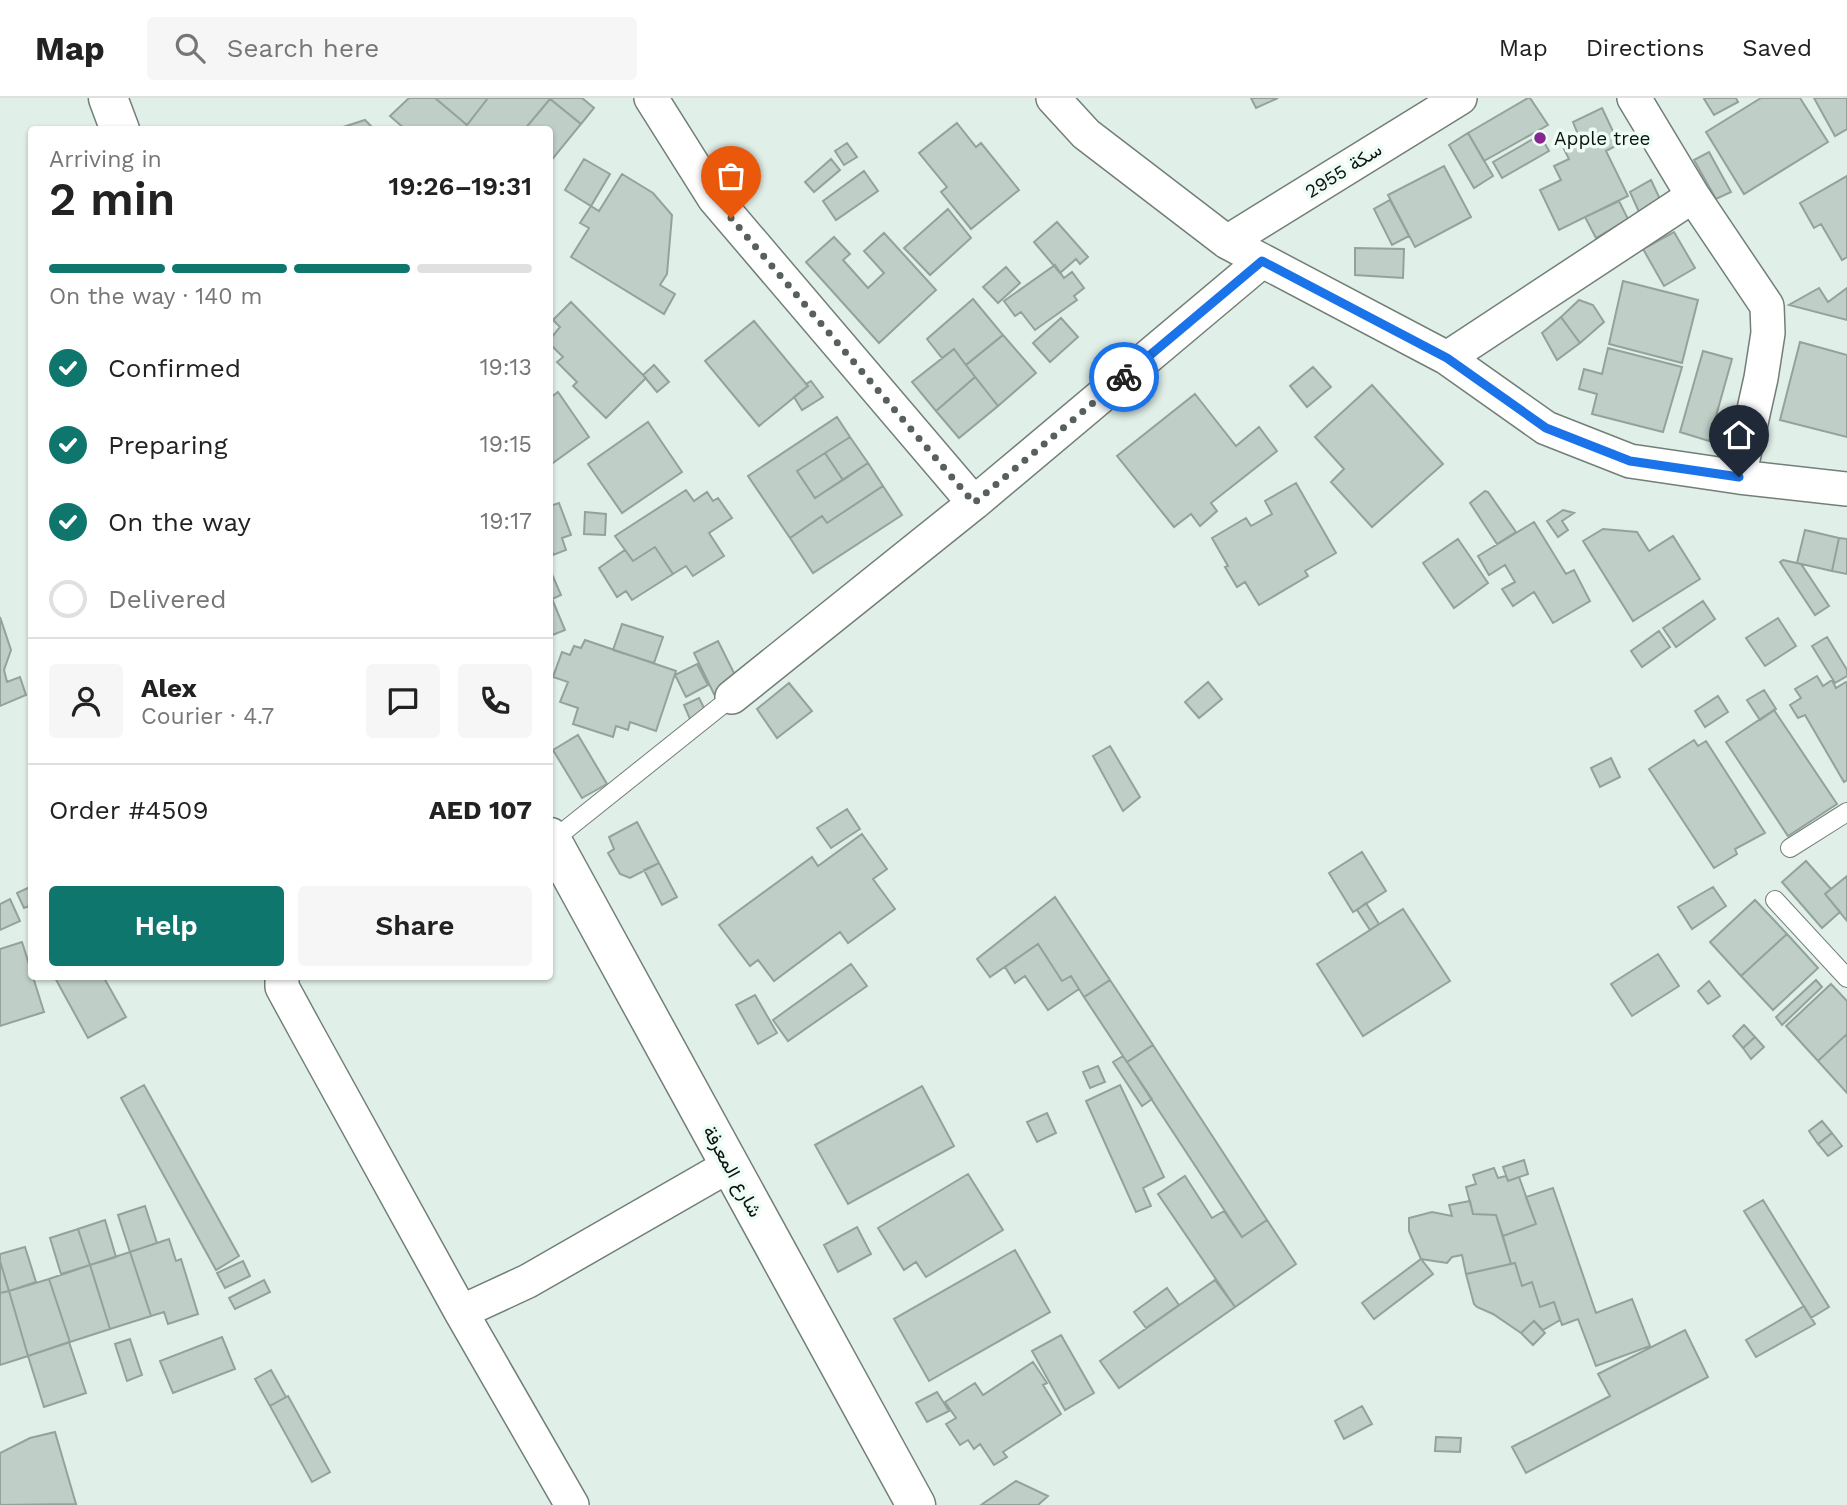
<!DOCTYPE html>
<html lang="en">
<head>
<meta charset="utf-8">
<style>
	:root { --surface:#fff; --page:#f6f6f6; --text:#222; --muted:#767676; --line:#e0e0e0; --accent:#0f766e }
	body { margin:0; font-family:"Work Sans",Vazirmatn,sans-serif; background:var(--page); color:var(--text); height:100vh; display:flex; flex-direction:column; font-size:26px; white-space:nowrap }
	* { box-sizing:border-box; margin:0 }
	p { font-size:23px; color:var(--muted) }
	.icon { flex:none; width:38px; height:38px; fill:none; stroke:currentColor; stroke-width:2; stroke-linecap:round; stroke-linejoin:round }
	.map { position:relative; flex:1; overflow:hidden }
	.details { position:absolute; left:28px; top:28px; width:525px; height:854px; display:flex; flex-direction:column; background:var(--surface); border-radius:7px; box-shadow:0 2px 5px #0004 }
	.details>* { flex:none }
	.pin { position:absolute; display:grid; place-items:center; width:60px; height:60px; color:#fff; margin:-72px -30px; border-radius:50% 50% 50% 0; rotate:-45deg; box-shadow:0 0 7px #0007 }
	.pin .icon { rotate:45deg }
	.courier { position:absolute; display:grid; place-items:center; width:70px; height:70px; margin:-35px; border:5px solid #1a73e8; border-radius:50%; background:#fff; color:#222; box-shadow:0 2px 9px #0007 }
	.head em { font-style:normal; font-weight:600 }
	.head div { display:flex; flex-direction:column-reverse }
	.head { display:flex; align-items:center; justify-content:space-between; height:119px; padding:0 21px }
	h1 { font-size:46px; font-weight:600; line-height:52px }
	.bar { display:grid; grid-template-columns:repeat(4,1fr); gap:10px 7px; align-content:center; height:84px; padding:0 21px }
	.bar i { height:9px; border-radius:5px; background:var(--line) }
	.bar .selected { background:var(--accent) }
	.bar p { grid-column:span 4 }
	.line { display:flex; align-items:center; gap:18px; padding:0 21px; border-top:2px solid var(--line) }
	.line div { flex:1 }
	.round { display:grid; place-items:center; flex:none; width:74px; height:74px; border-radius:7px; background:var(--page) }
	ol { padding:0 21px; list-style:none }
	li { display:flex; align-items:center; gap:21px; height:77px }
	li p { margin-inline-start:auto }
	li .icon { padding:7px; border-radius:50%; background:var(--accent); color:#fff; stroke-width:4 }
	li:last-child { color:var(--muted) }
	li i { width:38px; height:38px; border:4px solid var(--line); border-radius:50% }
	.button { display:flex; gap:14px; margin-top:auto; padding:14px 21px }
	.button a { flex:1; height:80px; border-radius:7px; background:var(--accent); color:#fff; font-size:28px; font-weight:600; line-height:80px; text-align:center }
	.button a+a { background:var(--page); color:var(--text) }
	header { display:flex; align-items:center; gap:42px; box-sizing:border-box; height:98px; padding:0 35px; background:var(--surface); border-bottom:2px solid var(--line) }
	header strong { font-size:33px }
	nav { display:flex; gap:38px; margin-inline-start:auto; font-size:24px }
	.search { width:490px; height:63px; background:var(--page); display:flex; align-items:center; gap:18px; box-sizing:border-box; padding:0 24px; border-radius:7px; color:var(--muted); font-size:26px }
	.map>svg:first-child { display:block }
	.building { fill:#bfcec7; stroke:#94a29c; stroke-width:2 }
	.lines { fill:none; stroke-linecap:round; stroke-linejoin:round }
	.service-casing { stroke:#727f79; stroke-width:20 }
	.minor-casing { stroke:#727f79; stroke-width:36 }
	.tertiary-casing { stroke:#727f79; stroke-width:41 }
	.service { stroke:#fff; stroke-width:18 }
	.minor { stroke:#fff; stroke-width:33 }
	.tertiary { stroke:#fff; stroke-width:38 }
	.done { stroke:#57605c; stroke-width:7; stroke-dasharray:0 12.6 }
	.route { stroke:#1a73e8; stroke-width:9 }
	.poi-dot { fill:#862690; stroke:#edfcf5; stroke-width:2.5 }
	.labels { text-anchor:middle; stroke-width:7; stroke-linejoin:round; paint-order:stroke }
	.poi-label { font-size:19px; fill:#0d1310; stroke:#edfcf5; text-anchor:start }
	.street-label { font-size:19px; fill:#0d1310; stroke:#edfcf5 }
</style>
</head>
<body>
<header>
<strong>Map</strong>
<div class="search"><svg class="icon" aria-label="search" viewBox="0 0 24 24"><circle cx="10" cy="10" r="6"/><path d="M15 15l6 6"/></svg>Search here</div>
<nav><a>Map</a><a>Directions</a><a>Saved</a></nav>
</header>
<div class="map">
<svg width="1847" height="1407" viewBox="0 0 1847 1407">
	<rect width="100%" height="100%" fill="#e0efe8"/>
	<!-- building -->
	<path class="building" d="M409,0H435L467,27L465,32H406L390,18Z
		M435,0H488L467,27Z
		M488,0H549L550,1L524,32H465L467,27Z
		M549,0H582L594,10L581,26Z
		M1251,0H1278L1256,10Z
		M1528,0H1530L1548,27L1484,63L1468,35Z
		M1706,0H1736L1738,4L1714,17L1704,1Z
		M1761,0H1800L1828,44L1744,96L1706,34Z
		M1814,0H1847V31L1835,38Z
		M550,1L581,26L550,64V32H524Z
		M1602,10L1619,46L1606,53L1628,98L1559,132L1540,92L1561,82L1554,68L1569,61L1562,47L1579,39L1573,24Z
		M365,22L375,32H336L337,31Z
		M957,25L976,49L981,45L1019,92L971,131L941,94L947,89L919,55Z
		M1468,35L1493,78L1474,90L1449,47Z
		M1540,37L1549,53L1502,80L1493,64Z
		M847,45L857,59L844,67L835,53Z
		M1709,54L1731,94L1716,101L1694,62Z
		M584,61L610,76L591,108L565,92Z
		M831,61L840,72L814,94L805,84Z
		M1444,68L1471,119L1415,149L1388,97Z
		M864,73L878,93L836,122L823,103Z
		M622,76L653,95L672,117L667,176L660,187L675,196L664,216L571,159L589,130L580,125L591,108L599,113Z
		M1847,78V159L1842,162L1821,126L1814,130L1800,105Z
		M1651,82L1660,101L1639,114L1630,94Z
		M1390,102L1409,138L1392,147L1374,111Z
		M1619,103L1628,121L1596,140L1585,119Z
		M948,111L971,140L930,177L904,150Z
		M1057,124L1088,159L1080,166L1076,161L1060,175L1034,144Z
		M1674,134L1695,170L1664,188L1643,151Z
		M884,135L936,192L879,245L806,164L834,139L850,156L843,162L868,190L884,175L864,153Z
		M1355,150L1404,151L1403,180L1355,177Z
		M1055,167L1064,180L1072,174L1084,190L1074,198L1077,202L1035,232L1021,214L1015,218L1004,203Z
		M1006,169L1020,185L998,205L983,189Z
		M1623,183L1698,202L1682,265L1609,246Z
		M1819,190L1828,204L1847,190V222L1789,207Z
		M973,201L1003,237L966,267L954,251L942,260L927,241Z
		M1579,202L1593,207L1604,224L1580,245L1561,219Z
		M571,204L646,280L606,320L573,288L577,284L557,264L563,259L550,246V241L560,229L553,222Z
		M1561,219L1580,245L1557,262L1542,235Z
		M1061,220L1078,239L1050,264L1033,245Z
		M754,223L808,288L759,328L705,263Z
		M1003,237L1036,275L998,308L966,267Z
		M1800,244L1847,257V339L1780,322Z
		M1608,250L1682,269L1663,334L1592,316L1597,296L1579,291L1584,271L1602,276Z
		M954,251L975,279L936,313L912,284Z
		M1703,253L1732,261L1709,343L1680,334Z
		M654,267L669,284L657,294L643,277Z
		M1313,269L1331,289L1307,309L1290,288Z
		M975,279L998,308L959,340L936,313Z
		M811,283L823,299L802,312L794,299L808,288L806,286Z
		M1372,287L1443,366L1372,429L1331,384L1344,371L1315,339Z
		M558,294L589,339L550,367V300Z
		M1195,296L1236,348L1259,329L1277,353L1211,405L1217,413L1200,428L1191,416L1174,429L1117,358Z
		M837,319L850,339L797,373L815,400L868,365L883,388L827,425L822,418L790,440L748,378Z
		M648,324L682,374L622,415L588,366Z
		M850,339L868,365L843,382L825,355Z
		M825,355L843,382L815,400L797,373Z
		M1296,385L1336,455L1305,473L1308,478L1259,507L1245,484L1237,489L1225,469L1228,468L1212,440L1246,420L1251,428L1272,416L1265,403Z
		M883,388L902,417L813,475L790,440L822,418L827,425Z
		M686,392L694,403L707,394L713,403L718,400L732,420L709,435L724,458L693,478L686,468L673,476L655,449L633,463L615,438Z
		M1485,393L1488,394L1516,434L1497,446L1470,405Z
		M559,405L571,437L562,440L566,452L553,457L550,447V408Z
		M1563,412L1574,415L1562,423L1568,432L1558,439L1547,423Z
		M585,414L606,416L605,437L584,436Z
		M1534,424L1566,476L1574,472L1590,503L1553,525L1534,494L1513,508L1502,491L1515,484L1505,467L1489,477L1478,458Z
		M1603,431L1637,434L1649,453L1673,438L1700,481L1633,523L1583,443Z
		M1805,432L1839,440L1832,473L1797,465Z
		M1839,440L1847,441V476L1832,473Z
		M1458,441L1488,485L1454,510L1423,465Z
		M655,449L673,476L632,502L626,493L617,499L599,470L625,452L633,463Z
		M1783,462L1801,466L1829,508L1815,517L1780,464Z
		M551,474L561,497L552,501L565,532L550,538V475Z
		M1703,503L1715,521L1676,549L1663,530Z
		M0,519L11,552L4,572L7,584L20,579L26,597L0,608Z
		M1778,520L1796,548L1765,568L1746,540Z
		M622,526L663,539L654,565L613,552Z
		M1659,533L1670,549L1642,569L1631,553Z
		M1827,539L1847,572V578L1835,585L1812,548Z
		M585,542L676,573L656,633L630,624L628,632L616,628L613,639L573,626L578,610L560,604L568,584L553,579L562,554L570,557L574,548L581,550Z
		M718,543L738,583L714,596L694,555Z
		M697,566L708,587L686,599L675,577Z
		M1817,578L1823,588L1832,582L1836,590L1846,584L1847,585V682L1844,684L1805,617L1798,620L1790,607L1801,600L1795,591Z
		M1208,584L1222,601L1199,620L1185,604Z
		M789,585L812,613L777,640L757,611Z
		M1764,592L1776,611L1760,622L1747,602Z
		M1718,598L1728,614L1705,629L1695,613Z
		M699,600L706,614L690,621L684,607Z
		M1774,612L1837,706L1788,738L1726,644Z
		M578,637L607,686L582,700L553,652Z
		M1694,642L1698,648L1706,643L1765,735L1735,751L1737,756L1714,770L1649,671Z
		M1110,648L1140,699L1123,713L1093,658Z
		M1611,660L1620,679L1600,689L1591,670Z
		M847,711L860,731L831,750L817,730Z
		M637,724L659,765L630,780L620,776L608,755L614,751L609,739Z
		M862,736L887,771L873,781L895,811L848,845L840,834L774,883L758,862L750,868L719,827L812,759L818,768Z
		M1362,754L1386,793L1353,814L1329,775Z
		M1806,763L1831,791L1825,796L1840,814L1822,830L1782,784Z
		M659,765L677,799L662,807L644,772Z
		M1847,778V823L1825,796Z
		M32,788V807L24,810L17,795Z
		M1713,789L1726,808L1692,831L1678,809Z
		M1055,799L1110,882L1084,899L1071,878L1062,883L1038,846L990,879L977,861Z
		M10,801L20,823L0,832V806Z
		M1755,802L1787,836L1741,878L1710,844Z
		M1366,805L1379,826L1370,832L1357,812Z
		M1403,811L1450,883L1363,938L1317,866Z
		M1787,836L1818,870L1773,912L1741,878Z
		M22,844L44,914L0,928V851Z
		M1038,846L1062,883L1071,878L1079,891L1048,912L1025,878L1015,885L1005,869Z
		M1658,856L1679,888L1632,918L1611,886Z
		M851,866L867,888L788,943L773,922Z
		M54,878H103L126,919L88,940Z
		M1110,882L1153,947L1127,964L1084,899Z
		M1816,882L1822,889L1782,927L1776,919Z
		M1709,883L1720,898L1708,906L1698,893Z
		M1831,886L1847,903V936L1818,963L1786,928Z
		M755,897L777,935L758,946L736,907Z
		M1744,927L1755,939L1743,950L1733,938Z
		M1847,936V995L1818,963Z
		M1755,939L1764,949L1751,961L1743,950Z
		M1153,947L1267,1122L1242,1139L1127,964Z
		M1123,958L1152,1001L1142,1008L1113,964Z
		M1098,968L1105,984L1090,990L1083,974Z
		M144,987L239,1158L216,1172L121,1000Z
		M1120,987L1164,1079L1143,1090L1151,1108L1136,1114L1086,1003Z
		M922,988L954,1048L848,1106L815,1047Z
		M1047,1015L1056,1035L1037,1044L1027,1024Z
		M1822,1023L1832,1035L1818,1046L1809,1033Z
		M1832,1035L1842,1048L1828,1058L1818,1046Z
		M1524,1062L1528,1076L1508,1083L1503,1069Z
		M1494,1070L1498,1080L1506,1078L1508,1083L1519,1079L1536,1126L1503,1138L1496,1117L1473,1116L1466,1089L1476,1086L1473,1077Z
		M968,1076L1003,1132L926,1179L916,1164L904,1172L878,1130Z
		M1185,1078L1212,1120L1224,1113L1242,1139L1267,1122L1296,1166L1235,1209L1158,1096Z
		M1553,1090L1596,1215L1632,1201L1650,1248L1596,1268L1578,1221L1562,1227L1554,1204L1540,1209L1532,1184L1522,1188L1515,1165L1511,1166L1503,1138L1536,1126L1526,1099Z
		M1763,1102L1829,1209L1811,1220L1744,1113Z
		M1470,1103L1473,1116L1496,1117L1511,1166L1466,1176L1462,1157L1452,1159L1447,1165L1421,1161L1409,1133V1120L1432,1114L1452,1118L1449,1107Z
		M145,1108L157,1145L130,1154L118,1117Z
		M105,1122L116,1159L90,1167L78,1131Z
		M857,1129L871,1156L838,1174L824,1147Z
		M78,1131L90,1167L61,1176L50,1140Z
		M169,1141L176,1163L181,1161L198,1216L168,1226L164,1214L151,1218L130,1154Z
		M25,1149L36,1184L9,1193L0,1163V1156Z
		M1015,1152L1050,1214L929,1283L894,1221Z
		M130,1154L151,1218L110,1231L90,1167Z
		M1421,1161L1433,1176L1374,1221L1362,1205Z
		M0,1163L9,1193L0,1195Z
		M243,1163L250,1178L225,1190L217,1175Z
		M1515,1165L1522,1188L1532,1184L1540,1209L1554,1204L1560,1222L1543,1232L1534,1223L1521,1235L1493,1216L1477,1209L1474,1206L1466,1176Z
		M90,1167L110,1231L70,1244L49,1181Z
		M49,1181L70,1244L28,1258L9,1193Z
		M264,1182L270,1194L235,1211L229,1200Z
		M1215,1182L1235,1209L1119,1290L1100,1263Z
		M1167,1190L1179,1207L1146,1230L1134,1214Z
		M9,1193L28,1258L0,1267V1195Z
		M1804,1208L1815,1226L1756,1259L1746,1242Z
		M1534,1223L1545,1235L1533,1247L1521,1235Z
		M1685,1232L1708,1279L1526,1375L1512,1349L1610,1298L1598,1276Z
		M1061,1237L1094,1295L1065,1312L1032,1253Z
		M222,1239L235,1271L173,1295L160,1263Z
		M130,1241L142,1277L127,1283L115,1246Z
		M69,1244L86,1295L44,1309L28,1258Z
		M1033,1264L1047,1285L1043,1287L1061,1316L1003,1354L1007,1359L994,1367L980,1346L974,1351L968,1342L960,1347L946,1326L956,1320L945,1304L975,1285L983,1297Z
		M271,1272L286,1299L270,1308L255,1281Z
		M937,1294L949,1313L927,1324L916,1305Z
		M288,1298L330,1374L312,1384L270,1308Z
		M1362,1308L1372,1326L1344,1341L1335,1323Z
		M55,1334L76,1406L0,1407V1355L30,1340Z
		M1436,1339L1461,1340L1460,1354L1435,1353Z
		M1016,1383L1048,1398L1038,1407H981Z"/>
	<g class="lines">
		<defs>
			<path id="service" d="M553,742L732,599
				M1790,750L1847,714
				M1775,802L1847,880"/>
			<path id="minor" d="M651,0L714,100L974,405
				M1053,0L1086,36L1227,144L1460,0
				M1634,0L1693,98L1767,208L1768,235L1761,280L1739,379
				M1227,144L1447,260L1546,330L1630,363L1739,379L1847,391
				M1447,260L1693,98
				M732,599L974,405L1262,163
				M282,878V889L306,933L461,1214L572,1407
				M461,1214L528,1183L730,1067"/>
			<path id="tertiary" d="M108,0L120,32
				M550,739L916,1407"/>
		</defs>
		<!-- service casing -->
		<use href="#service" class="service-casing"/>
		<!-- minor casing -->
		<use href="#minor" class="minor-casing"/>
		<!-- tertiary casing -->
		<use href="#tertiary" class="tertiary-casing"/>
		<!-- service -->
		<use href="#service" class="service"/>
		<!-- minor -->
		<use href="#minor" class="minor"/>
		<!-- tertiary -->
		<use href="#tertiary" class="tertiary"/>
	</g>
	<g class="lines">
		<!-- done -->
		<path class="done" d="M731,120L974,405L1124,279"/>
		<!-- route -->
		<path class="route" d="M1124,279L1262,163L1447,260L1546,330L1630,363L1739,379"/>
	</g>
	<!-- markers -->
	<circle class="poi-dot" cx="1540" cy="40" r="7"/>
	<g class="labels">
		<!-- poi labels -->
		<g class="poi-label">
			<text x="1554" y="47">Apple tree</text>
		</g>
		<!-- street labels -->
		<g class="street-label">
			<text transform="translate(1343 72) rotate(-32)" y="7">سكة 2955</text>
			<text transform="translate(733 1073) rotate(61)" y="7">شارع المعرفة</text>
		</g>
	</g>
</svg>
<div class="pin" style="left:731px;top:120px;background:#ea580c"><svg class="icon" aria-label="bag" viewBox="0 0 24 24"><path d="M5 8h14l-1 12H6zM9 8a3 3 0 0 1 6 0"/></svg></div>
<div class="pin" style="left:1739px;top:379px;background:#1f2937"><svg class="icon" aria-label="home" viewBox="0 0 24 24"><path d="M3 11l9-7 9 7M6 9v11h12V9"/></svg></div>
<div class="courier" style="left:1124px;top:279px"><svg class="icon" aria-label="bike" viewBox="0 0 24 24"><circle cx="6" cy="16" r="4"/><circle cx="18" cy="16" r="4"/><path d="M6 16l4-8h5l3 8M10 8l3 8H6M13 5h3"/></svg></div>
<section class="details">
<div class="head"><div><h1>2 min</h1><p>Arriving in</p></div><em>19:26–19:31</em></div>
<div class="bar"><i class="selected"></i><i class="selected"></i><i class="selected"></i><i></i><p>On the way · 140 m</p></div>
<ol>
<li><svg class="icon" aria-label="check" viewBox="0 0 24 24"><path d="M5 12l5 5 9-10"/></svg>Confirmed<p>19:13</p></li>
<li><svg class="icon" aria-label="check" viewBox="0 0 24 24"><path d="M5 12l5 5 9-10"/></svg>Preparing<p>19:15</p></li>
<li><svg class="icon" aria-label="check" viewBox="0 0 24 24"><path d="M5 12l5 5 9-10"/></svg>On the way<p>19:17</p></li>
<li><i></i>Delivered</li>
</ol>
<div class="line" style="height:126px"><a class="round"><svg class="icon" aria-label="person" viewBox="0 0 24 24"><circle cx="12" cy="8" r="4"/><path d="M4 21q1-7 8-7t8 7"/></svg></a><div><b>Alex</b><p>Courier · 4.7</p></div><a class="round"><svg class="icon" aria-label="chat" viewBox="0 0 24 24"><path d="M4 5h16v11H9l-5 4z"/></svg></a><a class="round"><svg class="icon" aria-label="phone" viewBox="0 0 24 24"><path d="M5 4h4l2 5-3 2q2 4 5 5l2-3 5 2v4C11 20 4 13 5 4z"/></svg></a></div>
<div class="line" style="height:91px"><div>Order #4509</div><b>AED 107</b></div>
<div class="button"><a>Help</a><a>Share</a></div>
</section>
</div>
</body>
</html>
